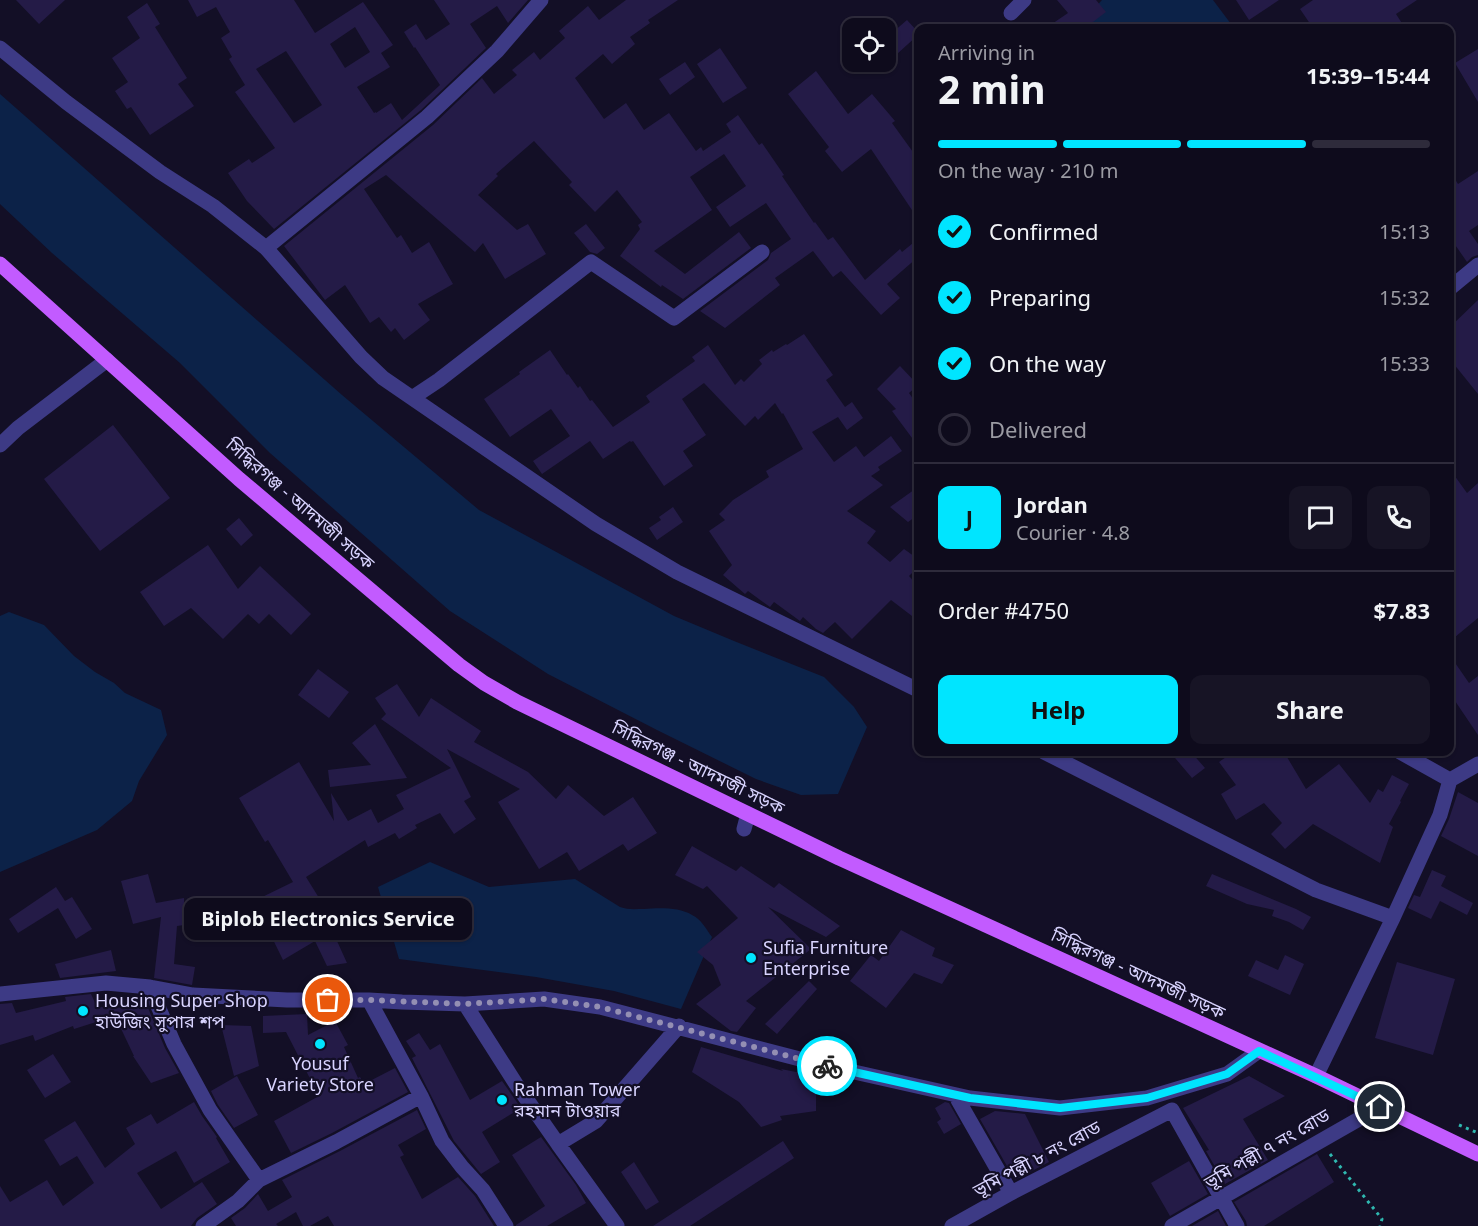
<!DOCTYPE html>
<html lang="en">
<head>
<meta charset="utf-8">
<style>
	:root { --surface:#0e0b1c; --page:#171425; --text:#f1f3f6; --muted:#9b9ba3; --line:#2e2b3b; --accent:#00e5ff }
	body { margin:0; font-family:"Noto Sans","Noto Sans Bengali",sans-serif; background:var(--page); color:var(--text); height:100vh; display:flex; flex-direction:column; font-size:22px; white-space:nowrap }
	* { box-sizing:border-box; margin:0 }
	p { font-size:20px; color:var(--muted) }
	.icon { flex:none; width:33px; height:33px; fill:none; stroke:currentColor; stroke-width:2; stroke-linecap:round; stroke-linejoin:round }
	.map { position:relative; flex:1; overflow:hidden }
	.details { position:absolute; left:914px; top:24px; width:540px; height:732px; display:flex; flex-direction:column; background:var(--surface); border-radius:12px; box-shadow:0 2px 4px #0004,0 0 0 2px var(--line) }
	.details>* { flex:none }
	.buttons { position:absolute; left:842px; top:18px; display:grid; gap:12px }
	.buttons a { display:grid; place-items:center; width:54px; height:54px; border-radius:12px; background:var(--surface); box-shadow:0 2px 4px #0004,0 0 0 2px var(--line); font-size:30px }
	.pin { position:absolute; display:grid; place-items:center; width:51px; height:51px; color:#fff; margin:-26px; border:3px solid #fff; border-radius:50%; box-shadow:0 2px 6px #0007 }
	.courier { position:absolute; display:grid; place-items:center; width:60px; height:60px; margin:-30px; border:4px solid #00e5ff; border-radius:50%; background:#fff; color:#222; box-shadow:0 2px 8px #0007 }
	.bubble { position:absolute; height:42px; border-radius:12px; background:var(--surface); box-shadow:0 2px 4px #0004,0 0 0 2px var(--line); font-size:20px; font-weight:700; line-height:42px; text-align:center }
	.head em { font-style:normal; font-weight:700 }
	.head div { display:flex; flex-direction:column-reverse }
	.head { display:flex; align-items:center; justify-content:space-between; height:102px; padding:0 24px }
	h1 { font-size:39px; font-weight:700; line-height:45px }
	.bar { display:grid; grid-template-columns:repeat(4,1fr); gap:9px 6px; align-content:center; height:72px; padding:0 24px }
	.bar i { height:8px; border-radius:4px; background:var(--line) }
	.bar .selected { background:var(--accent) }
	.bar p { grid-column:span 4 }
	.line { display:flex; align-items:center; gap:15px; padding:0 24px; border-top:2px solid var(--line) }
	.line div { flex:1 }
	.round { display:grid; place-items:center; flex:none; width:63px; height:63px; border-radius:12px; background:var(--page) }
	ol { padding:0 24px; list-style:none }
	li { display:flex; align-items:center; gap:18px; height:66px }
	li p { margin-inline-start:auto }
	li .icon { padding:6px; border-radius:50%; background:var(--accent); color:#111; stroke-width:4 }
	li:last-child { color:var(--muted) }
	li i { width:33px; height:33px; border:3px solid var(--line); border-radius:50% }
	.primary-button { display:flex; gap:12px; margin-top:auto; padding:12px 24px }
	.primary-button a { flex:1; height:69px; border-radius:12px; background:var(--accent); color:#111; font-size:24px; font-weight:700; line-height:69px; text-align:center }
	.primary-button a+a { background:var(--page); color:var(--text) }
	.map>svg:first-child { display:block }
	.water { fill:#0c2248 }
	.building { fill:#241b47; fill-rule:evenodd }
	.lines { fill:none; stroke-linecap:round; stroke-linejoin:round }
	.path { stroke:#2fb8b0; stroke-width:3; stroke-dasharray:3 4.5; stroke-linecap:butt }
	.minor { stroke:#3d3a85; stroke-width:15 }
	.major { stroke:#c25bff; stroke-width:15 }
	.done { stroke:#948fb3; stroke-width:6; stroke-dasharray:0 10.8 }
	.route { stroke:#00e5ff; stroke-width:8 }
	.poi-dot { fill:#00e5ff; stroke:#130f26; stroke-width:2 }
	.labels { text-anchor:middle; stroke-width:4.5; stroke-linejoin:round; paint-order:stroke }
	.street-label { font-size:18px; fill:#d9d4ff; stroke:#130f26 }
	.poi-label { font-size:18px; fill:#d9d4ff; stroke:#130f26; text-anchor:start }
</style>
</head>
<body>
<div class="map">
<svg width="1478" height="1226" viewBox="0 0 1478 1226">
	<rect width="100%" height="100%" fill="#130f26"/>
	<!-- water -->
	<path class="water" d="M1102,0H1213L1234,28H1077Z
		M0,94L342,395L479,510L674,616L734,641L824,677L854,707L867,727L838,794L801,795L756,779L657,730L548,674L450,611L270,453L180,363L52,253L0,204Z
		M9,612L44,625L74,656L95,672L114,683L125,693L161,710L167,735L139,781L132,801L97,830L0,872V616Z
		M430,862L489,887L575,879L620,907C628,910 635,909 644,909C659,908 679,907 692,915C701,919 706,929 712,937L681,1009L614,991L536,977L399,959L378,887Z"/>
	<!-- building -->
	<path class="building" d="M16,0H65L39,24Z
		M188,0H294L315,33L363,2L393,45L381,53L390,67L357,87L374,113L376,112V113L391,103L402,120L440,85L415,47L414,48L404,32L416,24L426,40L450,24L434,0H528L508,23L497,6L470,24L486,48L421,110L274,229L247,201L228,173L249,159L252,163L275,148L235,92L245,85L229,59L232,57L221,38L230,32L216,7L197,17ZM355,27L370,52L345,68L330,44ZM286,51L322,105L294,123L256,69Z
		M626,0H678L648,20L650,23L630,37L635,44L612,64L603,54L575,78L604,119L626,103L644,130L669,113L696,151L701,147L703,151L731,132L726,124L738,115L759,145L762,143L784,175L782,176L814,223L815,222L828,240L833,237L865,280L900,249L902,252L918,239V257L887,284L900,298L881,315L841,271L833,277L813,251L775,278L780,285L725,328L700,311L768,260L771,253L791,239L766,203L730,227L716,207L746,186L724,154L690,177L712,210L654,251L685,274L739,232L751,248L683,299L662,285L661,287L620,256L640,229L638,225L642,222L617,190L595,212L569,185L572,182L534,141L496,174L498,176L478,195L517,230L528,224L546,254L505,279L483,243L475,252L386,175L364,189L397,238L401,235L412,253L429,242L453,284L418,304L430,320L404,340L395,328L391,332L379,317L370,323L345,285L325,300L284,246L433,125L482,78L494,94L517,75L512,70L534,52L540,60L565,38L559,31L588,6L599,20Z
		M1057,0H1096L1106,12L1085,28H1046L1068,13Z
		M1236,0H1279L1249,20Z
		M1313,0H1417L1396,14L1405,28H1313L1300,9Z
		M147,3L160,24L155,27L187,78L178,84L194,106L150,135L131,107L127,109L115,91L128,82L112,58L140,38L127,17Z
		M907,20L918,32V35L897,54L885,41V39Z
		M720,48L747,88L723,103L697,64Z
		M1478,49V102L1455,63Z
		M685,62L695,77L670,95L659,79Z
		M816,71L848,114L872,94L895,121L892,123L918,159V219L871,149L842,172L825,151L829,147L788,94Z
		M1449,170L1458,184L1478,171V225L1469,231L1478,244V255L1472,257L1467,262L1449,236Z
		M586,224L605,248L597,254L590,252L574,233Z
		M1478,300V394L1449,358V328Z
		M804,334L833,375L826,380L845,407L852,402L863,418L847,430L838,417L812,432L834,462L856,446L864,457L891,436L902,451L878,467L880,470L871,476L883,485L847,511L876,531L867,543L890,562L904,549L918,559V567L909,576L918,586V609L912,616L891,600L852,639L835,622L823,633L816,629L803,617L800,621L774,602L770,607L748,591L745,594L723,575L732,565L709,531L725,520L719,514L733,500L769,477L766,471L803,449L783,413L782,414L775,403L758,420L755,416L745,426L704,383L682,399L706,435L683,451L693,466L664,486L633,441L631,442L630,441L603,459L590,441L542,474L533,461L570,436L551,409L510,437L484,399L520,374L519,372L550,350L567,375L568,374L578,388L580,386L590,401L592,400L613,427L650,402L646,396L695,361L692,357L708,345L735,385L741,379L744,382L762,364L759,360L772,350L773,352L786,344L787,345Z
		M900,366L918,385L909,393L918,406V446L892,411L896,409L877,389Z
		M113,425L170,498L100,551L44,479Z
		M1449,468L1467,493L1478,483V618L1449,642Z
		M918,487V515L908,522L890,507Z
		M673,507L683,522L657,540L649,528L661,520L659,517Z
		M239,518L253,535L241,546L226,529Z
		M208,545L238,589L260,566L311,614L291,635L269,614L259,624L248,614L223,639L191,608L164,626L140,592Z
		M1449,654L1469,683L1478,676V735L1449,692Z
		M318,669L349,692L329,718L298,695Z
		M397,684L419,717L431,698L481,731L474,742L528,772L556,799L568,785L604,816L633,797L657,833L628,851L623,844L579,871L567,852L539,869L498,802L520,789L447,749L471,797L464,801L476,819L454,834L440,813L415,825L417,828L399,839L395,833L368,847L365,840L306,877L324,906L322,908L347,963L327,966L315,941L283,960L254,901L293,882L268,840L265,842L239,798L299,762L334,821L331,793L348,821L371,809L378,823L404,809L396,795L451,768L381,719L386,714L375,698Z
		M375,724L407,778L330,787L328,770L371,765L352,743Z
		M1170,752H1191L1205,768L1192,778Z
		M1233,752H1284L1306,789L1339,764L1370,803L1378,789L1383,792L1392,775L1409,784L1400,801L1401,802L1389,824L1393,827L1380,863L1313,824L1285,849L1271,834L1282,823L1264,803L1236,820L1221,794L1236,785L1219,762Z
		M1458,792L1478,803V856L1441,836L1449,819Z
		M692,846L736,871L741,866L774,888L779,883L840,926L826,937L768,907L811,949L746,1001L756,1008L737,1032L731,1031L696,1004L721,985L713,965L697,952L738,918L707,886L703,889L675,875Z
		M1432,870L1446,876L1441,886L1473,903L1467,915L1440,901L1431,919L1408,908L1414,895L1420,897Z
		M148,874L156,903L184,898V925L177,926L174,964L195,967L192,985L154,978L161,917L133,924L121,881Z
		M1212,874L1296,909L1311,917L1303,930L1289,922L1272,916L1274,910L1247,904L1206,886Z
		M56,887L65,901L72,897L92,929L76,939L58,908L18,933L9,919Z
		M901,930L935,948L932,956L954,965L942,984L914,973L886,1008L850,981L871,955L879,961Z
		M111,950L116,971L60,978L55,964Z
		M1285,955L1304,964L1290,995L1248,976L1256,960L1278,970Z
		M1397,962L1455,979L1433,1055L1375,1038Z
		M809,981L817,989L777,1034L765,1024Z
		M91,994L97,1007L148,1008L165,1048L179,1073L151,1083L133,1056H134L115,1016L74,1029L73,1026L35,1041L33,1035L0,1045V1004L12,1003L16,1013L62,1002L66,1001L65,997Z
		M307,1014L308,1035L335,1021L348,1045L344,1047L358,1078L360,1077L364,1084L395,1068L408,1092L332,1133L291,1153L274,1121L319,1096L286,1032L263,1033V1016Z
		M221,1025L251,1026L259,1066L234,1076Z
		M419,1033L430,1050L440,1044L470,1100L502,1081L521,1108L482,1132L500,1162L481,1174L454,1141L412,1058L416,1056L406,1041Z
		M701,1047L783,1071L781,1069L806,1074L808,1071L816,1073V1111L780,1116L782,1120L761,1127L739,1102L692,1072Z
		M53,1054L71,1082L45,1098L27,1070Z
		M237,1076L258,1115L234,1128L218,1105L211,1091Z
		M1249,1076L1285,1096L1243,1119L1268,1160L1225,1184L1206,1151L1209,1150L1183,1108Z
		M194,1102L202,1116L217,1137L216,1138L230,1162L194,1183L176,1151L137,1173L161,1209L202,1182L217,1204L197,1218L191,1226H0V1186L10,1202L47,1180L63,1206L94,1183L77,1156L60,1166L44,1140L75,1121L105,1168L135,1144L126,1128L151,1114L157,1124Z
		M945,1102L949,1103L961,1124L944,1134L937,1122L941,1119L935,1108Z
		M417,1110L426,1129L398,1145L404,1155L400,1157L422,1199L458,1177L475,1196L494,1226H334L328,1216L310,1226H303L296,1212L276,1224L278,1226H236L231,1218L245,1208L258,1194L268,1211L292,1197L282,1180L340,1151Z
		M995,1111L1025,1114L1049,1162L1015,1180L980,1119Z
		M541,1137L576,1185L586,1203L547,1226H516V1225L545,1206L512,1155Z
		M783,1141L794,1158L690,1226H653Z
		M1317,1154L1334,1182L1264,1226H1247L1246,1221L1234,1202Z
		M1189,1161L1208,1194L1170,1216L1151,1183Z
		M634,1162L659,1202L646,1210L621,1172Z
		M1218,1211L1226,1226H1192Z"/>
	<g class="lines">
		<!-- path -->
		<path class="path" d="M1459,1125L1478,1133
			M1330,1154L1382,1219L1380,1226"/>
		<!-- minor -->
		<path class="minor" d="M1011,13L1024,0
			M0,48L66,102L160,172L213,206L266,248L361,357L383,378L596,524L677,572L918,690
			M266,248L427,117L497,51L541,0
			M1449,289L1478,265
			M412,398L439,380L591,262L674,318L762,252
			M0,445L18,428L107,360
			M1044,752L1316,890L1393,918
			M1400,752L1450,780
			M744,829L748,814
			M150,987L174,1044L210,1110L259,1180
			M0,994L106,983L150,987L193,995L287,1000H369L402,1002L465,1004L544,999L600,1007L823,1065L970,1098L1060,1108L1147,1098L1227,1074L1259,1051
			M369,1000L421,1096L442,1141L462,1167L483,1190L506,1226
			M465,1004L516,1084L558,1144
			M1316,1076L1393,918L1440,815L1450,780L1478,764
			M958,1100L1011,1193
			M203,1226L238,1201L259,1180L336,1142L421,1096
			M617,1226L558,1144L596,1121L679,1026
			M952,1226L1011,1193L1172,1110L1237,1226
			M1172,1226L1380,1107"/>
		<!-- major -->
		<path class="major" d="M0,264L239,479L459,665L484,683L517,702L839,858L1316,1076L1478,1154"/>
	</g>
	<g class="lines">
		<!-- done -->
		<path class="done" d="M328,1000H369L465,1004L544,999L600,1007L827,1066"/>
		<!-- route -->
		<path class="route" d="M827,1066L970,1098L1060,1108L1147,1098L1227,1074L1259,1051L1380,1107"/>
	</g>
	<!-- markers -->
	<g class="poi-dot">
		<circle cx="751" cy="958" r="6"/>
		<circle cx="83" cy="1011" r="6"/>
		<circle cx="320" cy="1044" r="6"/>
		<circle cx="502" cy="1100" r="6"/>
	</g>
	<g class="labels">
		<!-- street labels -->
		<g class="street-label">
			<text transform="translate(300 504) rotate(41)" y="6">সিদ্ধিরগঞ্জ - আদমজী সড়ক</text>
			<text transform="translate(698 768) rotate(26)" y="6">সিদ্ধিরগঞ্জ - আদমজী সড়ক</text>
			<text transform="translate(1138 974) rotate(25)" y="6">সিদ্ধিরগঞ্জ - আদমজী সড়ক</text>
			<text transform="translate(1267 1149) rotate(-30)" y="6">ভূমি পল্লী ৭ নং রোড</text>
			<text transform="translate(1037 1159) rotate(-28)" y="6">ভূমি পল্লী ৮ নং রোড</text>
		</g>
		<!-- poi labels -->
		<g class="poi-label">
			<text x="763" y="954">Sufia Furniture<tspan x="763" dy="21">Enterprise</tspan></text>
			<text x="95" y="1007">Housing Super Shop<tspan x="95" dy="21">হাউজিং সুপার শপ</tspan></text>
			<text x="320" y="1070" text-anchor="middle">Yousuf<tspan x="320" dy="21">Variety Store</tspan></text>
			<text x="514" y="1096">Rahman Tower<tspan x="514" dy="21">রহমান টাওয়ার</tspan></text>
		</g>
	</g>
</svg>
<div class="buttons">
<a><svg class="icon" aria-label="locate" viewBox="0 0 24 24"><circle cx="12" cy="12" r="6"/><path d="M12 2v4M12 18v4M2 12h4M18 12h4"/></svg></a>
</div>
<div class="pin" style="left:328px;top:1000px;background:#ea580c"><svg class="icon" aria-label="bag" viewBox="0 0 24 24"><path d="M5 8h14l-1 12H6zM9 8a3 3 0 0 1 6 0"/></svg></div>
<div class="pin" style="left:1380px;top:1107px;background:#1f2937"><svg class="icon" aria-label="home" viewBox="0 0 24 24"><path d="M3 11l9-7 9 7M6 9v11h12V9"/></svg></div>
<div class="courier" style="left:827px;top:1066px"><svg class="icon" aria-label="bike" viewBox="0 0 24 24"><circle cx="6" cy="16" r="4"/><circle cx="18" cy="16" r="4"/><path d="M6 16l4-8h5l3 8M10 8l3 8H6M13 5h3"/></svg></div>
<div class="bubble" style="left:184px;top:898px;width:288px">Biplob Electronics Service</div>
<section class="details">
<div class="head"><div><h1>2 min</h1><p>Arriving in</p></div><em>15:39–15:44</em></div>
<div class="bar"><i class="selected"></i><i class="selected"></i><i class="selected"></i><i></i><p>On the way · 210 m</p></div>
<ol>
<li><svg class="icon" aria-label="check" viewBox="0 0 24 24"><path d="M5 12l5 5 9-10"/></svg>Confirmed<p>15:13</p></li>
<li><svg class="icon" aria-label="check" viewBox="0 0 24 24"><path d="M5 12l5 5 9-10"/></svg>Preparing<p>15:32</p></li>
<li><svg class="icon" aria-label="check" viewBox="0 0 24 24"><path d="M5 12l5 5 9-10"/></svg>On the way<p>15:33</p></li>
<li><i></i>Delivered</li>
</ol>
<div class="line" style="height:108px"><b class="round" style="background:var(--accent);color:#111">J</b><div><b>Jordan</b><p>Courier · 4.8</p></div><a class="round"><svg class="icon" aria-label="chat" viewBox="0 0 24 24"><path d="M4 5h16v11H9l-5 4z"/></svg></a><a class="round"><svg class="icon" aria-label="phone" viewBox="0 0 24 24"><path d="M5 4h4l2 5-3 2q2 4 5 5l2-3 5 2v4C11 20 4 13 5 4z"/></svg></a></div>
<div class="line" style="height:78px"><div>Order #4750</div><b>$7.83</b></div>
<div class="primary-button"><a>Help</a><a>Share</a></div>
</section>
</div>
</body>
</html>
